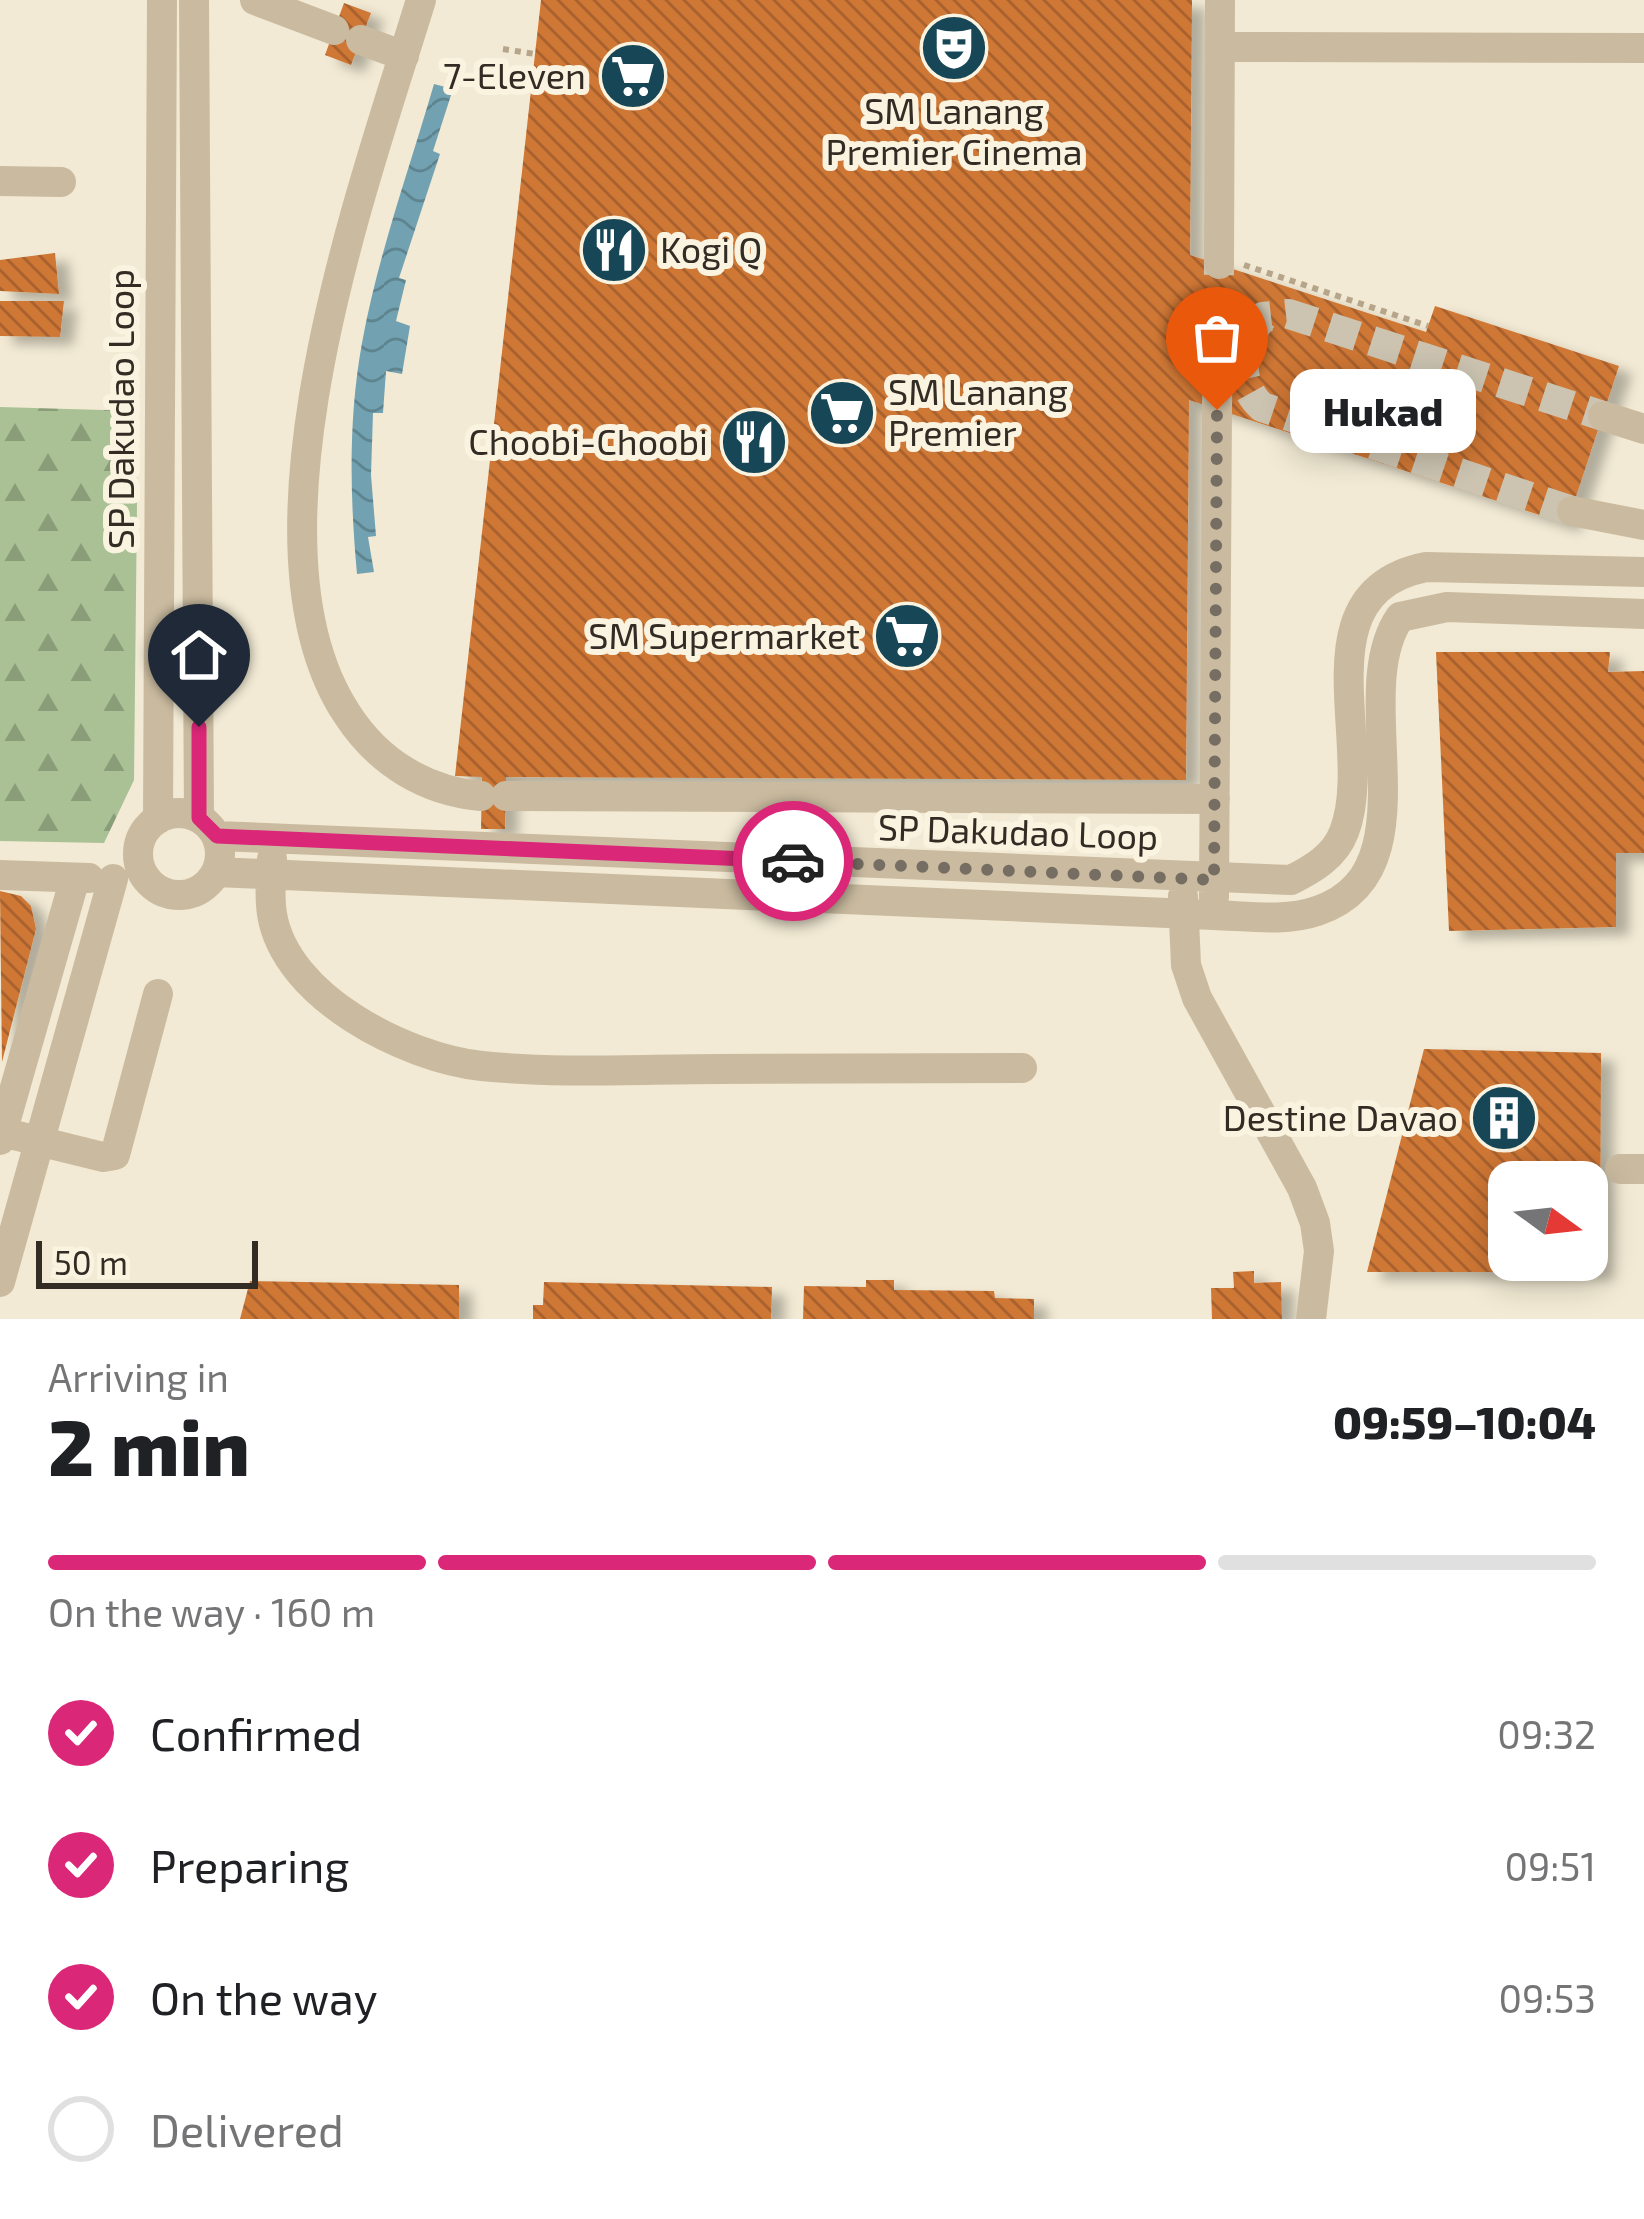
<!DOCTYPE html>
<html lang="en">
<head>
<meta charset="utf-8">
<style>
	:root { --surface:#fff; --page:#f2f2f2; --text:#202124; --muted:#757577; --line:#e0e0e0; --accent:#db2777 }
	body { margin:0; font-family:"Exo 2",sans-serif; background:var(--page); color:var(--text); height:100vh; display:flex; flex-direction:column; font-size:45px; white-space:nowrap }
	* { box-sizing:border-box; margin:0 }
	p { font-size:39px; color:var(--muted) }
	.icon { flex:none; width:66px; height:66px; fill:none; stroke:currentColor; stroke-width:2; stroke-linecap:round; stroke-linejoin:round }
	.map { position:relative; height:1319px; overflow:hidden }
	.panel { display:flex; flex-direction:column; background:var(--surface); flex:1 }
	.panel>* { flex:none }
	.needle { width:78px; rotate:105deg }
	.controls { position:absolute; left:1488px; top:1161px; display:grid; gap:24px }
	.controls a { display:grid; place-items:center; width:120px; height:120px; border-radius:24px; background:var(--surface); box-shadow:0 6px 30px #0003; font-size:60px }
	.scale { position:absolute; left:36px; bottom:30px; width:222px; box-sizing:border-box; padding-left:12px; border:6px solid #332c24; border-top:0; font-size:33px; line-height:42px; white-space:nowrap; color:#332c24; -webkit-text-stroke:9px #faf3e0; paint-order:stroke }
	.pin { position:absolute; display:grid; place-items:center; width:102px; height:102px; color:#fff; margin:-123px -51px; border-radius:50% 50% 50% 0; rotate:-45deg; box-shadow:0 0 12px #0007 }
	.pin .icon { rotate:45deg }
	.courier { position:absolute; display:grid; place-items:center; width:120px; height:120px; margin:-60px; border:9px solid #db2777; border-radius:50%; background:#fff; color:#222; box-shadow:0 3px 15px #0007 }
	.bubble { position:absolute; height:84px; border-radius:24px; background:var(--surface); box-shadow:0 6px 30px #0003; font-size:39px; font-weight:800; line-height:84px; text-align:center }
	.head em { font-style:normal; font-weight:800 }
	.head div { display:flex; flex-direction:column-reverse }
	.head { display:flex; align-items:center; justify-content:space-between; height:204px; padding:0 48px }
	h1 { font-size:78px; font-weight:800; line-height:90px }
	.bar { display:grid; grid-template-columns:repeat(4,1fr); gap:18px 12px; align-content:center; height:144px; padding:0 48px }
	.bar i { height:15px; border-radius:9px; background:var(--line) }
	.bar .selected { background:var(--accent) }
	.bar p { grid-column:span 4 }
	ol { padding:0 48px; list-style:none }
	li { display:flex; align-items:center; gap:36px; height:132px }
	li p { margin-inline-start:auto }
	li .icon { padding:12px; border-radius:50%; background:var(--accent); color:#fff; stroke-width:4 }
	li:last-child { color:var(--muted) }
	li i { width:66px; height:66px; border:6px solid var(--line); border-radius:50% }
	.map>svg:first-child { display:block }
	.forest { fill:url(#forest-firs) }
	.water { fill:url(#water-waves) }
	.building { fill:url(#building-back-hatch); fill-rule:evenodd; filter:url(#shadow) }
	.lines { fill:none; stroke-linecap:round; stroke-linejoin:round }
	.minor-tunnel { stroke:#ccc4b1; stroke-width:30; stroke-dasharray:30 15; stroke-linecap:butt }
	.path { stroke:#b6a58a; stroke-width:6; stroke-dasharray:6 6; stroke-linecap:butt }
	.minor { stroke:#cabba0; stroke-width:30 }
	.done { stroke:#766e62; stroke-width:12; stroke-dasharray:0 21.6 }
	.route { stroke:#db2777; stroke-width:15 }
	.labels { text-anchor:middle; stroke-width:12; stroke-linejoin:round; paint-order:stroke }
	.poi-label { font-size:36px; fill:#332c24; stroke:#faf3e0; text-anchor:end }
	.street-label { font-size:36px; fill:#332c24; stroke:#faf3e0 }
</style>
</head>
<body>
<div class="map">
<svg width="1644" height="1319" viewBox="0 0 1644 1319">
	<defs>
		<pattern id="forest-firs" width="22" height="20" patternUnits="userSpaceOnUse" patternTransform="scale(3)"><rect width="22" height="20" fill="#a9c194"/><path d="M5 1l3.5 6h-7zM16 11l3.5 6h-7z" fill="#8a9d79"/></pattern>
		<pattern id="water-waves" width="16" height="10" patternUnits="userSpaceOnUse" patternTransform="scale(3)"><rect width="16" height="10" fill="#72a2b1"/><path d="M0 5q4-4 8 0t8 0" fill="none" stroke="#5e8490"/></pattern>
		<pattern id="building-back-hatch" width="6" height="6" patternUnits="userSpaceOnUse" patternTransform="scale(3)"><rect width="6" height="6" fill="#cf7735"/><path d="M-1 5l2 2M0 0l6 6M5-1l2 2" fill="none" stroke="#a9622d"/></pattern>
		<filter id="shadow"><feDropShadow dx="13" dy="8" stdDeviation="6" flood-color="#0004"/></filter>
	</defs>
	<rect width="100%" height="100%" fill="#f2ead4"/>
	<!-- forest -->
	<path class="forest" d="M0,407L138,411L134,780L104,843L0,841Z"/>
	<!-- water -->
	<path class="water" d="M434,84L453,89L433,151L440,154L399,278L406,280L396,321L410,326L402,374L386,371L383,413H373L371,475L376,536L368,537L374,572L357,574C350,497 348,420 362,343C378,255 409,170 434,84Z"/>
	<!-- building -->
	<path class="building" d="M541,0H1192L1190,255L1426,332L1435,306L1619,366L1567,524L1189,400L1186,780L506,777L505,829H481L482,777L455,776Z
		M344,3L371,13L351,65L325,55Z
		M55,253L59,294L0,291V260Z
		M0,301H64L60,337L0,336Z
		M1436,652H1610L1608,672L1644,671V853H1616V927L1449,931Z
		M0,891L21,896L31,906L36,929L2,1062Z
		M1424,1049L1601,1053L1600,1272H1367ZM1509,1182H1587V1260H1509Z
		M1254,1271V1283L1281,1282L1282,1319H1212L1211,1288H1234L1233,1272Z
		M866,1280H894V1290L994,1291L995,1298L1034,1299V1319H803L804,1286L866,1287Z
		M250,1281L459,1285V1319H240Z
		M544,1282L772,1287L771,1319H533V1305H543Z"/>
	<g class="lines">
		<!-- minor-tunnel -->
		<path class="minor-tunnel" d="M1217,410L1219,264
			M1572,511L1262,407C1235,383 1240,343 1263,317L1289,314L1603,416"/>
		<!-- path -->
		<path class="path" d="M503,49L535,54
			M1244,265L1428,326"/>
		<!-- minor -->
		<path class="minor" d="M194,0L199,818
			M255,0L334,30
			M421,0C365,182 233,542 347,714C378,762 425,791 481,796
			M361,40L404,56
			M1220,47L1644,48
			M0,181L61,182
			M1219,264L1220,0
			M1603,416L1644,429
			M1572,511L1644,525
			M506,796L1215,799
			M138 854a41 41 0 1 1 82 0a41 41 0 1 1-82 0Z
			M158,819L162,0
			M217,836L1291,880C1313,869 1335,856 1344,832C1377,747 1296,593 1426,567L1644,572
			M272,859C271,876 269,896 272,914C285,997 406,1058 482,1066C560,1074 642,1069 720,1069C821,1068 922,1068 1022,1068
			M216,872L1214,915C1247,916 1285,922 1317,911C1437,871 1345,696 1400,617L1447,607L1644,614
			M0,875L89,878
			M1183,896L1186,965L1197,998L1302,1188L1315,1223L1319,1251L1311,1319
			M1214,897L1217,410
			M2,1132L103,1157L115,1155L158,994
			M0,1140L75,878
			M1620,1169H1644
			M0,1282L113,879"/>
	</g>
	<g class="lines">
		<!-- done -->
		<path class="done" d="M793,861L1214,880L1217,410"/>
		<!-- route -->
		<path class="route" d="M199,727V818L217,836L793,861"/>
	</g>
	<!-- icons -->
	<defs>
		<symbol id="theatre-disc" viewBox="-11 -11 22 22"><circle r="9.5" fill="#174757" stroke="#faf3e0"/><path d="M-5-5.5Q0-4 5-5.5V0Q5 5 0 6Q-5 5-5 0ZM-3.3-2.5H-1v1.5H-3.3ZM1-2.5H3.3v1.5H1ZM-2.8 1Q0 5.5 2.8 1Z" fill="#fff"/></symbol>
		<symbol id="supermarket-disc" viewBox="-11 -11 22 22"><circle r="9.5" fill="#174757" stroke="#faf3e0"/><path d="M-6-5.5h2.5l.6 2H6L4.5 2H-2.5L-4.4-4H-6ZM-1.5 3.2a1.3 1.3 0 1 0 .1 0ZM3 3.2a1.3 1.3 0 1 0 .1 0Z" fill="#fff"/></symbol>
		<symbol id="restaurant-disc" viewBox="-11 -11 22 22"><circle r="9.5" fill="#174757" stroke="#faf3e0"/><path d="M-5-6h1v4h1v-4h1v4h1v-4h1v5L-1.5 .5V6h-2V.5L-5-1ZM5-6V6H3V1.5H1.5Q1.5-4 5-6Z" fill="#fff"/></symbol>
		<symbol id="building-disc" viewBox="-11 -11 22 22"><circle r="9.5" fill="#174757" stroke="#faf3e0"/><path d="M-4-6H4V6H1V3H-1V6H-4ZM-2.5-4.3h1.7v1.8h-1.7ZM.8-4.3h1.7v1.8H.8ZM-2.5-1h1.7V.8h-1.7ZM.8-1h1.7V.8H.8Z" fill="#fff"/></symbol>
	</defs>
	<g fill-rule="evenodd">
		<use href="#theatre-disc" x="916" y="10" width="76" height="76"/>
		<use href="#supermarket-disc" x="595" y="38" width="76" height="76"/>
		<use href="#restaurant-disc" x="576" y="212" width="76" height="76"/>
		<use href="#supermarket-disc" x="804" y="375" width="76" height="76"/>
		<use href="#restaurant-disc" x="716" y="404" width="76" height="76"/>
		<use href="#supermarket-disc" x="869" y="598" width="76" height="76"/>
		<use href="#building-disc" x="1466" y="1080" width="76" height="76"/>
	</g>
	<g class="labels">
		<!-- poi labels -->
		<g class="poi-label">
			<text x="586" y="89">7-Eleven</text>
			<text x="954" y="124" text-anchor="middle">SM Lanang<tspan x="954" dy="41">Premier Cinema</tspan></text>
			<text x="660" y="263" text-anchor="start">Kogi Q</text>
			<text x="888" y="405" text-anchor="start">SM Lanang<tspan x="888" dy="41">Premier</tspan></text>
			<text x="708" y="455">Choobi-Choobi</text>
			<text x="860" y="649">SM Supermarket</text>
			<text x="1458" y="1131">Destine Davao</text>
		</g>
		<!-- street labels -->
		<g class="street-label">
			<text transform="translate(121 409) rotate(-90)" y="13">SP Dakudao Loop</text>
			<text transform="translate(1018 832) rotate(2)" y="13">SP Dakudao Loop</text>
		</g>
	</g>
</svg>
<div class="controls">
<a><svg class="needle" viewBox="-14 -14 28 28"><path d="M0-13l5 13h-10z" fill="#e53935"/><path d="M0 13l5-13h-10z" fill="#757577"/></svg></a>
</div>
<div class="scale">50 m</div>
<div class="pin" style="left:1217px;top:410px;background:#ea580c"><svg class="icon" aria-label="bag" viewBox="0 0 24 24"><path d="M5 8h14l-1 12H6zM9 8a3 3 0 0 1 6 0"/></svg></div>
<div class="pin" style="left:199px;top:727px;background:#1f2937"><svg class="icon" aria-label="home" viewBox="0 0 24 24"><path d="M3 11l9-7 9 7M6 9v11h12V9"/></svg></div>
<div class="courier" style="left:793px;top:861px"><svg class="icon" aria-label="car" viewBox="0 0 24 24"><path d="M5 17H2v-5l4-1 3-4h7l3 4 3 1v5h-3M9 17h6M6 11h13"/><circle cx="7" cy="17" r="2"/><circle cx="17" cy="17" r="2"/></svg></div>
<div class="bubble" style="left:1290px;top:369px;width:186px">Hukad</div>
</div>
<section class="panel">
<div class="head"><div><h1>2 min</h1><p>Arriving in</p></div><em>09:59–10:04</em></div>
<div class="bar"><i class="selected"></i><i class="selected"></i><i class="selected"></i><i></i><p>On the way · 160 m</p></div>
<ol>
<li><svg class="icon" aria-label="check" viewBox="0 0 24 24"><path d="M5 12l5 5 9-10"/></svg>Confirmed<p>09:32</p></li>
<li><svg class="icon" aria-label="check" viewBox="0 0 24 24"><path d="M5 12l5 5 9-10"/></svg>Preparing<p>09:51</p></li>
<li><svg class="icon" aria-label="check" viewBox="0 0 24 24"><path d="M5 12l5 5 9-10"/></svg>On the way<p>09:53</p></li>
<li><i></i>Delivered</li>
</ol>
</section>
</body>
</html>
